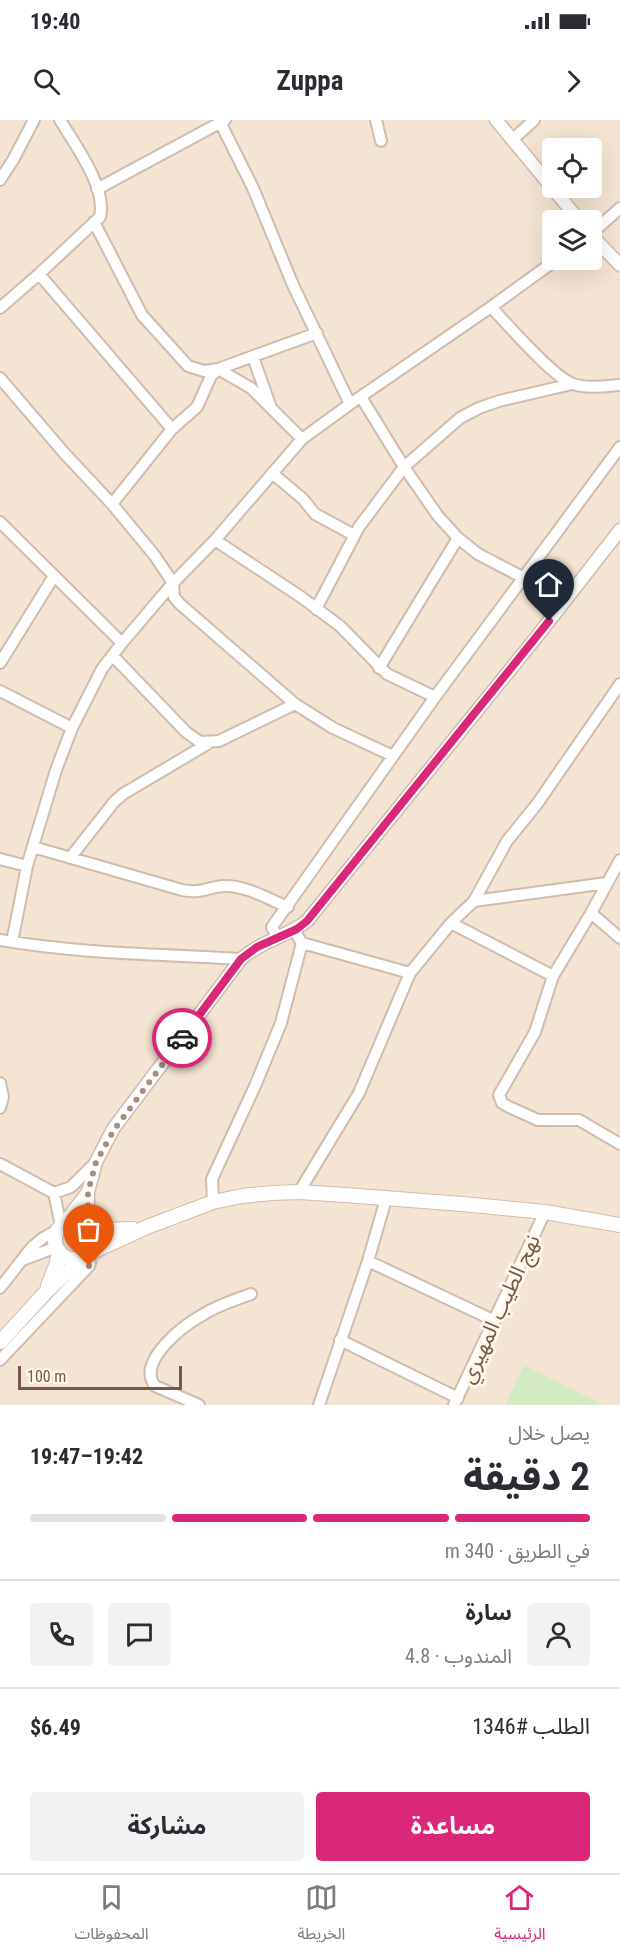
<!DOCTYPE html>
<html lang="ar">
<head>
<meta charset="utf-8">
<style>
	:root { --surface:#fff; --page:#f2f2f3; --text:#2b2b33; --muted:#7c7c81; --line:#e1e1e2; --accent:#db2777 }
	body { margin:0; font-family:"Roboto Condensed","Noto Sans Arabic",sans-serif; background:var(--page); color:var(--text); direction:rtl; height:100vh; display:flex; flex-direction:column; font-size:22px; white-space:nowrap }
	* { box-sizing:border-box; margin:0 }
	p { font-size:20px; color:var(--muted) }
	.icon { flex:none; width:33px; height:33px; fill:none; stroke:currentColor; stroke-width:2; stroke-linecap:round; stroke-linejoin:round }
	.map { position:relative; height:1285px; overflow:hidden; direction:ltr }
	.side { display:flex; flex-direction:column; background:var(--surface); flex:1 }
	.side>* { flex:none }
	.controls { position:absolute; left:542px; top:18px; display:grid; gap:12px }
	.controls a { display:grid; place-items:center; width:60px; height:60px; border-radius:6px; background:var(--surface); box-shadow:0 6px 24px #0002; font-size:30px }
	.scale { position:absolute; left:18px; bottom:15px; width:164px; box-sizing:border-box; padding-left:6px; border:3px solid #75584a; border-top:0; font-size:16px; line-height:21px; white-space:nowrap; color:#75584a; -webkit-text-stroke:4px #fff7ea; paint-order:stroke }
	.pin { position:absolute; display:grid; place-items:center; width:51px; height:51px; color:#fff; margin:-62px -26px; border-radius:50% 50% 50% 0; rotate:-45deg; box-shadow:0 0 6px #0007 }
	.pin .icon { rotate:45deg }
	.courier { position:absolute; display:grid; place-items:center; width:60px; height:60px; margin:-30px; border:4px solid #db2777; border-radius:50%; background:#fff; color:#222; box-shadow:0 2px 8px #0007 }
	.summary em { font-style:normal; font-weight:700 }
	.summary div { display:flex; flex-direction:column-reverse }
	.summary { display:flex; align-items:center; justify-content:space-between; height:102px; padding:0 30px }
	h1 { font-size:39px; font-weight:700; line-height:45px }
	.bar { display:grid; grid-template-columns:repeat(4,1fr); gap:9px 6px; align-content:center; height:72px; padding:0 30px }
	.bar i { height:8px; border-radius:4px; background:var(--line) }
	.bar .selected { background:var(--accent) }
	.bar p { grid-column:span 4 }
	.line { display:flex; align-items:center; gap:15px; padding:0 30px; border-top:2px solid var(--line) }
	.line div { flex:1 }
	.round { display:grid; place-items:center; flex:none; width:63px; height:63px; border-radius:6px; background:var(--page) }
	.cta { display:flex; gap:12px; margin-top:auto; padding:12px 30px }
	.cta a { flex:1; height:69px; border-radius:6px; background:var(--accent); color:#fff; font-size:24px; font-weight:700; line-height:69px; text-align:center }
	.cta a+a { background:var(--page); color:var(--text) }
	.status { display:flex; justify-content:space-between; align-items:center; height:42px; padding:0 30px; background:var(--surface); direction:ltr }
	.status svg { height:16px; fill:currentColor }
	header { display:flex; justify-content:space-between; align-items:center; height:78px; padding:0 30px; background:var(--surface); font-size:27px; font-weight:700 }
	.menu { display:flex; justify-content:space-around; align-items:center; height:84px; border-top:2px solid var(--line); background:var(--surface); font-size:16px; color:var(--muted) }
	.menu a { display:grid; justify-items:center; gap:3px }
	.menu .selected { color:var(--accent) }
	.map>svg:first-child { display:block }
	.residential { fill:#f4e4d3; fill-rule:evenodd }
	.green { fill:#d3eac3 }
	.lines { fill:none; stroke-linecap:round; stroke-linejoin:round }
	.minor-casing { stroke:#d0bcae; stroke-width:14 }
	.tertiary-casing { stroke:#d0bcae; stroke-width:15 }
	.secondary-casing { stroke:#d3bcab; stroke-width:16 }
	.minor { stroke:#fff; stroke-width:10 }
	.tertiary { stroke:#fff; stroke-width:12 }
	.secondary { stroke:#fff; stroke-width:14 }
	.done { stroke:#a48e80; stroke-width:6; stroke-dasharray:0 10.8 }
	.route { stroke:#db2777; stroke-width:8 }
	.labels { text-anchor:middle; stroke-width:6; stroke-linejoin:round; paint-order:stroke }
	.street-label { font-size:21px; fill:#75584a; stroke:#fff7ea }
</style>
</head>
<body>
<div class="status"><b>19:40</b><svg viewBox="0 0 49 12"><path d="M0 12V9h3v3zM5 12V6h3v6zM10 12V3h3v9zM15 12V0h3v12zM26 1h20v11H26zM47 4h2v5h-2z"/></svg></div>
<header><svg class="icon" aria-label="forward" viewBox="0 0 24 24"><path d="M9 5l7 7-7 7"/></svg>Zuppa<svg class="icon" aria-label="search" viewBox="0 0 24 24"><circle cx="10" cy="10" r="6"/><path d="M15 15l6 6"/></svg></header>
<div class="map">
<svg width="620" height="1285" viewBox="0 0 620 1285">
	<rect width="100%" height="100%" fill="#fcf2e4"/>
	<!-- residential -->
	<path class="residential" d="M0,0H620V1285H0ZM552,28H591V68H552ZM552,100H591V140H552Z"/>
	<!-- green -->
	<path class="green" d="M524,1245L604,1285H505Z"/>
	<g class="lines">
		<defs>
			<path id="minor" d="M219,0L253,68L293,165L350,284
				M376,0L381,21
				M512,20L534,0
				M0,60L13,40L34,0
				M97,69L225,0
				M94,102L142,195L188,246L204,251L218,249L317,213
				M591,114L620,88
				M39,154L172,309
				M491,187C508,205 553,257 573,264C587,269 605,266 620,265
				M0,188L39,154L100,97C107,67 75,25 60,0
				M253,237L270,285
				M218,249L251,268L302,319
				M0,258L65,334L112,384L155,436L173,463L174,477L180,484L295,584L333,608L393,636
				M361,277L404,347L438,396L458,418L478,434L522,457
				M272,353L303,379L315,394L354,415
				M112,384L172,309L197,287L211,256L218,249
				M0,402L122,523
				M215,420L301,477L340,506L387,554L435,577
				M316,489L359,407L404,347L460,298L479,288L499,281L572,264
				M113,536L186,612L200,622L219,621L295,584
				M0,543L54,456
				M379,548L458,418
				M0,571L72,608
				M33,727L182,770C202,774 207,767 224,766C245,765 268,779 288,787
				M70,738L114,682L123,674L209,623
				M0,739L27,746
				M620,740L591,793L620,818
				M474,781L507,721L537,684L620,564
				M591,793L553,856L535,912L499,975L502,983L509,987L538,1000H579L620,1024
				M451,803L553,856
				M294,810L302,823L410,853L359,973L299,1072
				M277,817L272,807L435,577L620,327
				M0,820C80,834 161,834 241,839
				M12,822L27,746L56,650L72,608L102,549L122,523L173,463L215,420L302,319L350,284L491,187L556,140
				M410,853L451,803L474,781L607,763
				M0,963L3,977L0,988
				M0,1044L54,1073L71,1067L96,1042
				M54,1073L61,1106
				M213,1082L212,1059L255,966L281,903L302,823
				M22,1140L57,1127
				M368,1141L495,1201
				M0,1168L32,1127L43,1118L59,1109
				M340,1220L458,1278
				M0,1240L89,1146L90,1143L86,1135
				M199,1285L155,1266C136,1241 184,1205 204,1194C218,1185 235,1180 251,1174
				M319,1285L368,1141L386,1079
				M454,1285L545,1092"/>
			<path id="tertiary" d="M496,0L579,100
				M591,115L620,145
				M64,1103L88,1072
				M88,1106V1072L96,1042L113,1009L241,839C260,822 286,817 307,801L535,519L620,410"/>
			<path id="secondary" d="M55 1120a19 19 0 1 1 38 0a19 19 0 1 1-38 0Z
				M90,1108L103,1110L133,1109
				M86,1135L147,1107L213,1082L242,1076L272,1073L299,1072L345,1075L462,1084L545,1092L620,1105
				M48,1166L57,1143L59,1131
				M0,1222L46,1172L82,1138"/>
		</defs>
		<!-- minor casing -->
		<use href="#minor" class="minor-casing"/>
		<!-- tertiary casing -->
		<use href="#tertiary" class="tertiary-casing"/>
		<!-- secondary casing -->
		<use href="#secondary" class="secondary-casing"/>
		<!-- minor -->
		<use href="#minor" class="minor"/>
		<!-- tertiary -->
		<use href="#tertiary" class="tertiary"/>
		<!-- secondary -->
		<use href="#secondary" class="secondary"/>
	</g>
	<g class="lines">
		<!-- done -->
		<path class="done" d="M89,1146L90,1143L86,1135L93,1123V1116L88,1106V1072L96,1042L114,1010L182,918"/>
		<!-- route -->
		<path class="route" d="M182,918L241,839L257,827L297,809L307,801L549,501"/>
	</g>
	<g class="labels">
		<!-- street labels -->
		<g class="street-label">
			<text transform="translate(500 1189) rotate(-65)" y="7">نهج الطيب المهيري</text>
		</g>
	</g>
</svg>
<div class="controls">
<a><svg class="icon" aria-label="locate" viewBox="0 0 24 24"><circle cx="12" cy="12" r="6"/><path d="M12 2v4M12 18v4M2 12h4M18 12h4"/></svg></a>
<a><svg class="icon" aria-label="layers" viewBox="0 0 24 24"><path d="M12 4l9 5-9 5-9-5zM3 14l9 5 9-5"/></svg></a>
</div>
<div class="scale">100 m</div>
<div class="pin" style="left:89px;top:1146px;background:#ea580c"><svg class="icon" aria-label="bag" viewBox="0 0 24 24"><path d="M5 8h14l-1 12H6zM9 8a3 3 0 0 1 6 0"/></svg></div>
<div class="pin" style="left:549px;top:501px;background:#1f2937"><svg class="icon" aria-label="home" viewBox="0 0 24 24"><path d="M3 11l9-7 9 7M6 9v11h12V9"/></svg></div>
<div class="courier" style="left:182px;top:918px"><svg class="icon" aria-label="car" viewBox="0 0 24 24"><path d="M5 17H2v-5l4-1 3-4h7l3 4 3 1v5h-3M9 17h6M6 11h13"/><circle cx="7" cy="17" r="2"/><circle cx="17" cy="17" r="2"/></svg></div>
</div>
<section class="side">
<div class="summary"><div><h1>2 دقيقة</h1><p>يصل خلال</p></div><em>19:42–19:47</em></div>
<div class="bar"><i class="selected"></i><i class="selected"></i><i class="selected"></i><i></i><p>في الطريق · 340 m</p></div>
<div class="line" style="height:108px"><a class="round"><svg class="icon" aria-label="person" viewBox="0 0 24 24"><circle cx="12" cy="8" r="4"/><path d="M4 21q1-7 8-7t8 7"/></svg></a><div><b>سارة</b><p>المندوب · 4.8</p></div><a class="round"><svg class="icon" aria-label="chat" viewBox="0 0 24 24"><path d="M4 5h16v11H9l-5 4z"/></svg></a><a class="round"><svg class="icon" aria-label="phone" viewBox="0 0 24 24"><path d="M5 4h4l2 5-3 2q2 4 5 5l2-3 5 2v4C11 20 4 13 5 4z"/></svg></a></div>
<div class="line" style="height:78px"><div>الطلب #1346</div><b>$6.49</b></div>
<div class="cta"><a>مساعدة</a><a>مشاركة</a></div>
</section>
<nav class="menu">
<a class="selected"><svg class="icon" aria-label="home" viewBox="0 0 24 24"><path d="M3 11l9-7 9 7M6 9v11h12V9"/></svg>الرئيسية</a>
<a><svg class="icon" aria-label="map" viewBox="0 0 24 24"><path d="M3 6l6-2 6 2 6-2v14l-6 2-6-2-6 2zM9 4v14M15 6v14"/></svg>الخريطة</a>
<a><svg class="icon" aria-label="saved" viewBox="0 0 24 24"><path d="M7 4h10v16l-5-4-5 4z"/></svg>المحفوظات</a>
</nav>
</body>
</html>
